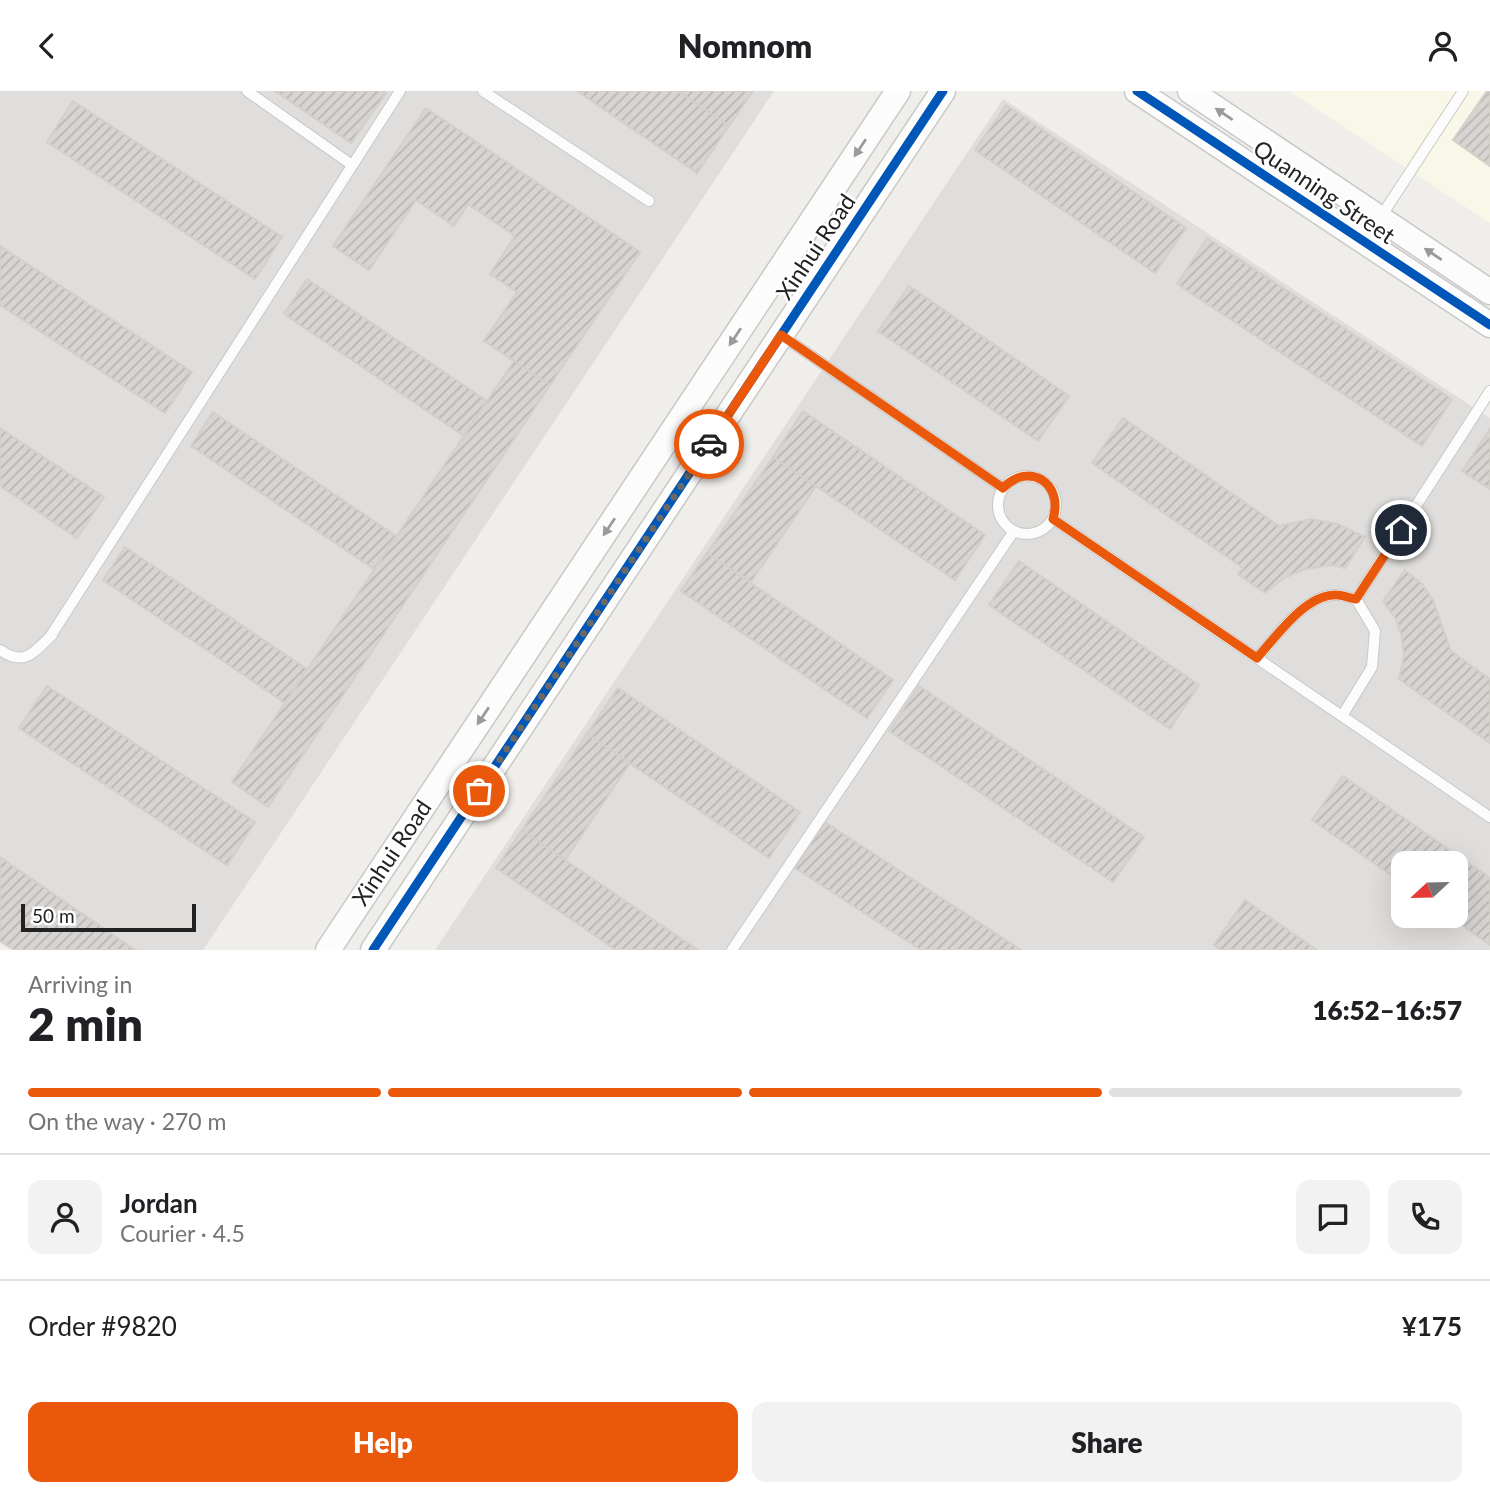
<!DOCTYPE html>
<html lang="en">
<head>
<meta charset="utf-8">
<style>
	:root { --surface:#fff; --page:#f2f2f2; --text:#202124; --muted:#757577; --line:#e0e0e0; --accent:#ea580c }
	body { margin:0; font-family:Lato,sans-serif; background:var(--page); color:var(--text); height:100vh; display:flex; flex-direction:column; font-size:26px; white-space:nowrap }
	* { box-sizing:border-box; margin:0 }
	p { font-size:23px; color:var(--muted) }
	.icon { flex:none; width:38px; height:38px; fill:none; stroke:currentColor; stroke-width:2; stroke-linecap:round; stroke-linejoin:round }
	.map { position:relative; height:859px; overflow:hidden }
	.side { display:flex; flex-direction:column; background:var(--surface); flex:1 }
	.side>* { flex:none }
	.needle { width:46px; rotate:248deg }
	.tools { position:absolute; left:1391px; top:760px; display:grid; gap:14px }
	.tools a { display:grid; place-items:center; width:77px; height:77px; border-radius:14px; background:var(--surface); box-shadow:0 7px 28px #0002; font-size:35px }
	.scale { position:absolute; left:21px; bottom:18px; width:175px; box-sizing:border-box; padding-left:7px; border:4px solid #222; border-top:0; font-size:19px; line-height:24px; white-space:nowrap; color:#222; -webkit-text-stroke:5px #fff; paint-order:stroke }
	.pin { position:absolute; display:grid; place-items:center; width:60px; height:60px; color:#fff; margin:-30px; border:4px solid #fff; border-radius:50%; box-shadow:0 2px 7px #0007 }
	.courier { position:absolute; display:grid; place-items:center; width:70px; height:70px; margin:-35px; border:5px solid #ea580c; border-radius:50%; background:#fff; color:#222; box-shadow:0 2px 9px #0007 }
	.headline em { font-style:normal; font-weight:800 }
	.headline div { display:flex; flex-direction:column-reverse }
	.headline { display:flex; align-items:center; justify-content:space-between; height:119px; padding:0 28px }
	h1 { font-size:46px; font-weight:800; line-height:52px }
	.bar { display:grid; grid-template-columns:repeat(4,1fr); gap:10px 7px; align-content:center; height:84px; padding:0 28px }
	.bar i { height:9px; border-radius:5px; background:var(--line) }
	.bar .selected { background:var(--accent) }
	.bar p { grid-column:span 4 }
	.line { display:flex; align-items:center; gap:18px; padding:0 28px; border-top:2px solid var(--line) }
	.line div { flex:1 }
	.round { display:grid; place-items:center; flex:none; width:74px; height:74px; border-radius:14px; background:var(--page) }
	.action { display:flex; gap:14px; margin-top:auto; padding:14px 28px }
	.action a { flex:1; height:80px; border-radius:14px; background:var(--accent); color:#fff; font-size:28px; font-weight:800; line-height:80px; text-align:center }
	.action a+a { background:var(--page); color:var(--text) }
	header { display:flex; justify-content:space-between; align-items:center; height:91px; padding:0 28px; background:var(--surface); font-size:32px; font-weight:800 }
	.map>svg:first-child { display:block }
	.residential { fill:#dfdedc; fill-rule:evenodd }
	.education { fill:#f8f7e8 }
	.building { fill:url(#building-hatch); stroke:#d3d0cc; stroke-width:2 }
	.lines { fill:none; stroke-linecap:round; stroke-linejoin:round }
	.service-casing { stroke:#c9c8c7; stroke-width:12 }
	.tertiary-casing { stroke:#c9c8c7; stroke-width:27 }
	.service { stroke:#fdfcfc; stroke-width:10 }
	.tertiary { stroke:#fdfcfc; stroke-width:24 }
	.cycleway-casing { stroke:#fff; stroke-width:13 }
	.cycleway { stroke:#0057b8; stroke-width:9 }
	.oneway { fill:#9a9a9a }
	.done { stroke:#6a6968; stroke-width:7; stroke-dasharray:0 12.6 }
	.route { stroke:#ea580c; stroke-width:9 }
	.labels { text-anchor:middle; stroke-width:5; stroke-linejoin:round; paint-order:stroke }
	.street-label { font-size:23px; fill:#222; stroke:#fff }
</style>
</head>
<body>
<header><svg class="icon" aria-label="back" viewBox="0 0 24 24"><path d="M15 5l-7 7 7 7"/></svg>Nomnom<svg class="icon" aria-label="person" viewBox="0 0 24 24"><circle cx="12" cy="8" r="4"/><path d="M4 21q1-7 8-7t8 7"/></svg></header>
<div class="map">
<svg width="1490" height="859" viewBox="0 0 1490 859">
	<defs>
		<pattern id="building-hatch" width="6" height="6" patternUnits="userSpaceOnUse" patternTransform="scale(1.75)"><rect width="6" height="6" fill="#d7d4d2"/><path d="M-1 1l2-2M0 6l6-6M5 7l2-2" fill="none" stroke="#b8b6b4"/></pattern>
	</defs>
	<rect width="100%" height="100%" fill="#f0eeeb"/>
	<!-- residential -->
	<path class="residential" d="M0,0H774L203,859H14L0,850Z
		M1003,8L1490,327V859H435ZM1404,772H1456V824H1404Z"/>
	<!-- education -->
	<path class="education" d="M1289,0H1490V132Z"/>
	<!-- building -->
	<path class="building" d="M275,0H383L386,2L351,52Z
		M577,0H678L729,35L697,82Z
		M678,0H753L729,35Z
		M1487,0H1490V75L1453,49Z
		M73,10L282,146L255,188L47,51Z
		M1006,14L1186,137L1155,182L975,59Z
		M426,17L640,161L550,294L484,250L517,201L490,183L515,145L468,113L454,135L416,109L369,179L333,155Z
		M1207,147L1452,308L1422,355L1177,193Z
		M0,155L192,281L165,322L0,214Z
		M307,188L487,310L464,345L284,223Z
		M909,195L1069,305L1038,350L878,240Z
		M514,270L550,294L268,716L232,691Z
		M803,320L985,444L955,489L773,366Z
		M213,321L396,445L374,478L191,355Z
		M1123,327L1279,435L1311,428L1337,433L1365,446L1345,477L1332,474L1305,478L1284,487L1265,502L1238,483L1243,477L1092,372Z
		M0,337L104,406L77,447L0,395Z
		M1490,338V398L1462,380Z
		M773,366L816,395L751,491L707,462Z
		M125,456L307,578L285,612L103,489Z
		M707,462L893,589L867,627L681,500Z
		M1019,470L1199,594L1170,638L989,514Z
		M1405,479L1422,493L1433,509L1451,560L1490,588V652L1399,588L1404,565L1402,547L1396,528L1383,510Z
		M47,595L255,731L227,774L19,637Z
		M919,595L1144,746L1113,791L889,640Z
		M618,597L800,721L769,767L587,643Z
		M587,643L630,672L565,769L522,739Z
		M1343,685L1490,787V854L1448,824H1456V772H1404V793L1312,729Z
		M825,731L1021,859H921L795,777Z
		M522,739L565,769L698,859H616L496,777Z
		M0,766L135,859H14L0,850Z
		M1245,809L1317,859H1221L1214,854Z"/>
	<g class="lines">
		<defs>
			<path id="service" d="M247,0L352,74
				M483,0L649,110
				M1365,150L1463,0
				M781,244L1003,397
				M998 414a29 29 0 1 1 58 0a29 29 0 1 1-58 0Z
				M1053,428L1490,726
				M1356,508L1490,300
				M50,546L400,0
				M0,559C25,576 33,562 52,544
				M1257,567C1275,547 1304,505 1334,504C1340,503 1349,507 1356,508L1375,540L1372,576L1342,625
				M732,859L1014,440"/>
			<path id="tertiary" d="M1137,0L1490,234
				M1190,0L1490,201
				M328,859L898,0
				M373,859L943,0"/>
		</defs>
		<!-- service casing -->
		<use href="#service" class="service-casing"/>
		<!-- tertiary casing -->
		<use href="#tertiary" class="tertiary-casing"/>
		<!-- service -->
		<use href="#service" class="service"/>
		<!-- tertiary -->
		<use href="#tertiary" class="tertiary"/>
		<defs>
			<path id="cycleway" d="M1137,0L1490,234
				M373,859L943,0"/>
		</defs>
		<!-- cycleway casing -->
		<use href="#cycleway" class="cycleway-casing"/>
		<!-- cycleway -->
		<use href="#cycleway" class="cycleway"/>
	</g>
	<!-- one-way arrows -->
	<defs><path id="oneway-solid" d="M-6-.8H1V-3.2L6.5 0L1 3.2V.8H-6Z" transform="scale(1.75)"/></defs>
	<g class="oneway">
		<use href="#oneway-solid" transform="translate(1224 23) rotate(-146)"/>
		<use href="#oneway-solid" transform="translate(860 57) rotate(124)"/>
		<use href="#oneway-solid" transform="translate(1433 163) rotate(-146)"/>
		<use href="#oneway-solid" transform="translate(735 246) rotate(124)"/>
		<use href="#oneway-solid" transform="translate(609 436) rotate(124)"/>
		<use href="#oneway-solid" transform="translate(483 625) rotate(124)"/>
	</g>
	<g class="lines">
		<!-- done -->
		<path class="done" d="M479,700L709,353"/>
		<!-- route -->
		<path class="route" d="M709,353L781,244L1003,397C1029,370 1064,392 1053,428L1257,567C1275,547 1304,505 1334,504C1340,503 1349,507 1356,508L1401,439"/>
	</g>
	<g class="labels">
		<!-- street labels -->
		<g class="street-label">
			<text transform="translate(1324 101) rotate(34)" y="8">Quanning Street</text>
			<text transform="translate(816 156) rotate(-56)" y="8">Xinhui Road</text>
			<text transform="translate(392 762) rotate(-56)" y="8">Xinhui Road</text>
		</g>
	</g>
</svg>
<div class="tools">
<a><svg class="needle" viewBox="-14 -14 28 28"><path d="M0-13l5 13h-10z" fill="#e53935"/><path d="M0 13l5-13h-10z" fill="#757577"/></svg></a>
</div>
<div class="scale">50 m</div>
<div class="pin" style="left:479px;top:700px;background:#ea580c"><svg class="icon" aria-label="bag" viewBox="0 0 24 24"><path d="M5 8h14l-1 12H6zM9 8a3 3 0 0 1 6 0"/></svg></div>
<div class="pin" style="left:1401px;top:439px;background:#1f2937"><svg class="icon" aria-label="home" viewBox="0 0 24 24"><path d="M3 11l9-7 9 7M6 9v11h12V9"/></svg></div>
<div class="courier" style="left:709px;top:353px"><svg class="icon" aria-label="car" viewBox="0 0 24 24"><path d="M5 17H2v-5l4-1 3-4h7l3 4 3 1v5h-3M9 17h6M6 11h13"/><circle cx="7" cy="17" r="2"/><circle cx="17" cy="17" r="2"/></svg></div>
</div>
<section class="side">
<div class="headline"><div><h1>2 min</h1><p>Arriving in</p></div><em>16:52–16:57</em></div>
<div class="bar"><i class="selected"></i><i class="selected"></i><i class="selected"></i><i></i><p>On the way · 270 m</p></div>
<div class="line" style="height:126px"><a class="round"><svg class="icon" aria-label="person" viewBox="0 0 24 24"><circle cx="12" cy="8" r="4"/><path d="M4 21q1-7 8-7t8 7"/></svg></a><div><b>Jordan</b><p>Courier · 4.5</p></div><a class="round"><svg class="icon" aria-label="chat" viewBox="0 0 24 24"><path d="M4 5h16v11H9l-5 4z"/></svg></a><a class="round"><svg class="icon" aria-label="phone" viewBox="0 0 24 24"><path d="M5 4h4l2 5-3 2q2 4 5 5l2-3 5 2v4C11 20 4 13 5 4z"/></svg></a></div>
<div class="line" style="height:91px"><div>Order #9820</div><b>¥175</b></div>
<div class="action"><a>Help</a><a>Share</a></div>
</section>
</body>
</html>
